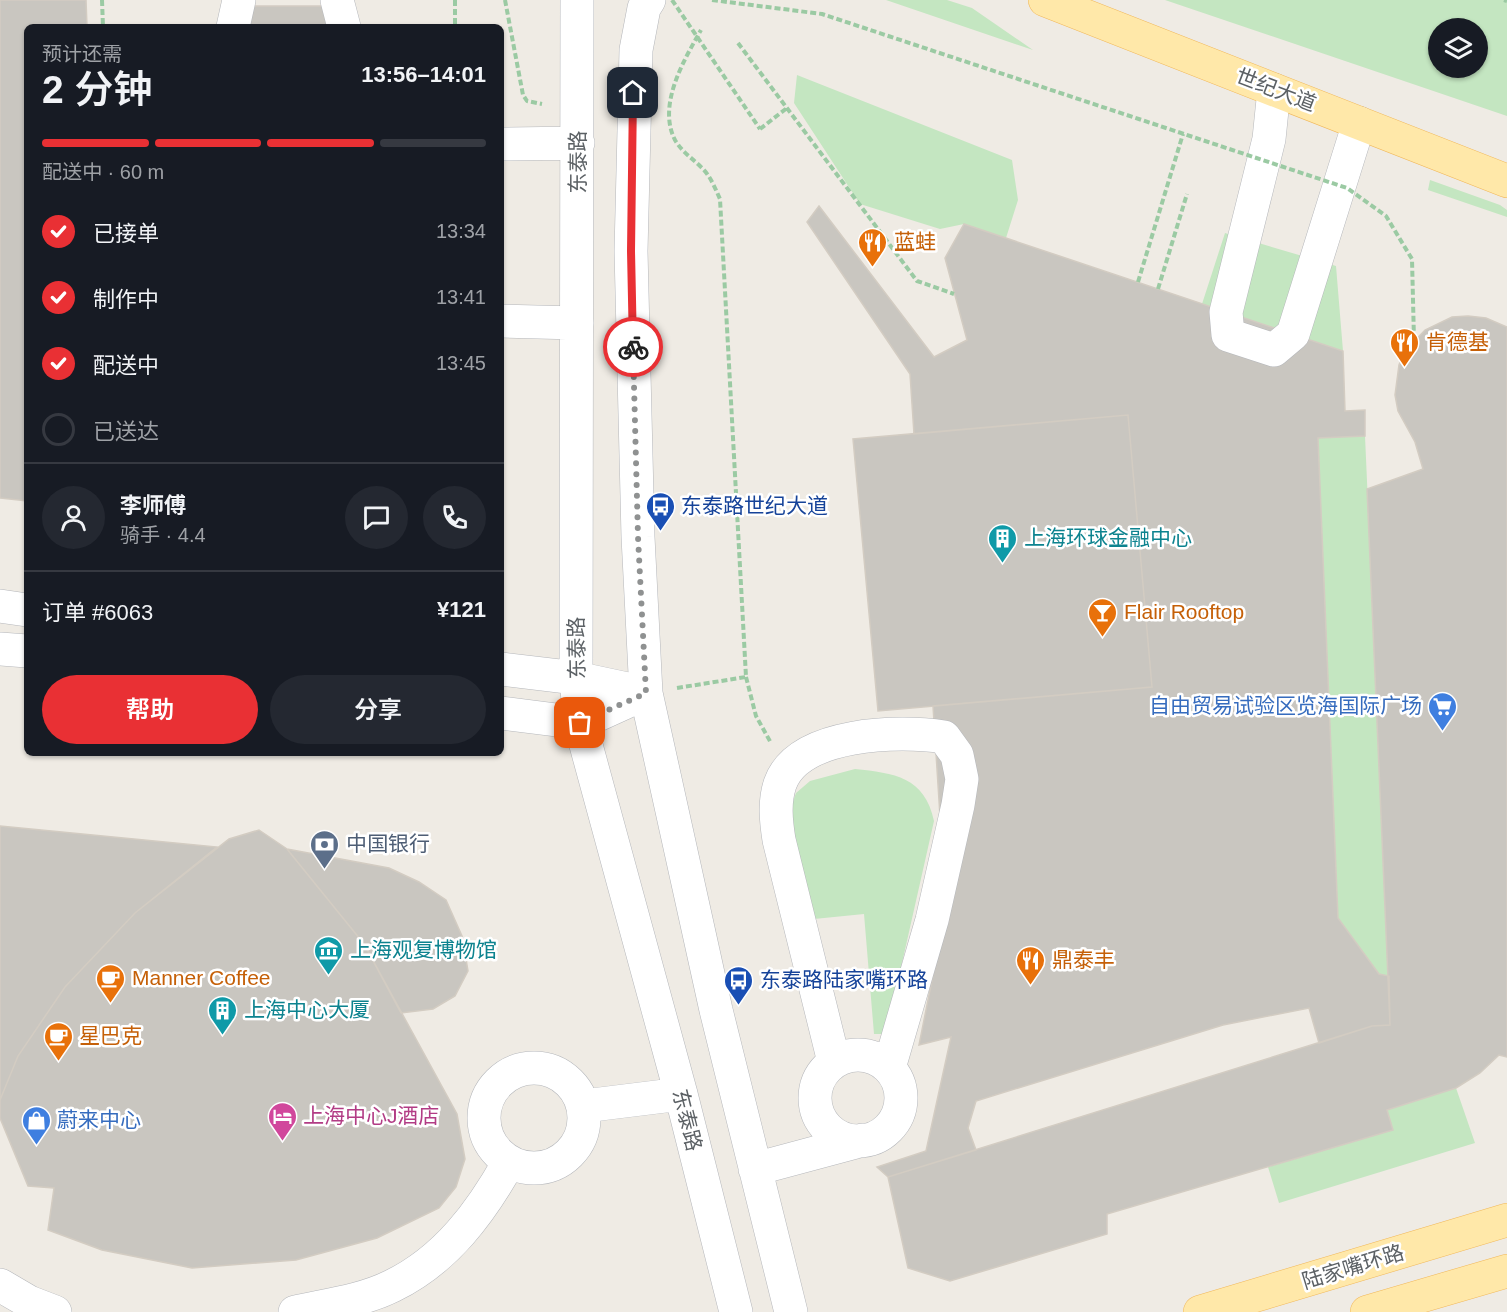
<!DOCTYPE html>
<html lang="zh">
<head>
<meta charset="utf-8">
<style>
	:root { --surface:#171b24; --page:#242831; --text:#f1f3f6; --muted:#9ea1a6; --line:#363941; --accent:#e93034 }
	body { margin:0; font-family:Arial,"Noto Sans SC",sans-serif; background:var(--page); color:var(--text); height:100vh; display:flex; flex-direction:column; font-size:22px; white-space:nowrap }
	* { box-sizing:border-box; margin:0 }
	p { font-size:20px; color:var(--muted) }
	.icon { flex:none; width:33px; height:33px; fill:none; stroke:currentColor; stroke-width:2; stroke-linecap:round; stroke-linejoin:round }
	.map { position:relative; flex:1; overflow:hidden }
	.panel { position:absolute; left:24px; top:24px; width:480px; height:732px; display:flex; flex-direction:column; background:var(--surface); border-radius:9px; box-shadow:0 2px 4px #0004 }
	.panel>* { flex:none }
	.buttons { position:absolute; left:1428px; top:18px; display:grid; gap:12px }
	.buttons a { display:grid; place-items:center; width:60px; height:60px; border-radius:50%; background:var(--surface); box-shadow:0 2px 4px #0004; font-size:30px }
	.pin { position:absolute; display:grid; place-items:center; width:51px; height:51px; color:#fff; margin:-26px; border-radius:12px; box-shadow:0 3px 9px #0006 }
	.courier { position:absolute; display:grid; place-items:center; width:60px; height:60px; margin:-30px; border:4px solid #e93034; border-radius:50%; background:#fff; color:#222; box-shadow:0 2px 8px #0007 }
	.head em { font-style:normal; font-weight:600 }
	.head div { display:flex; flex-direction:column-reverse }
	.head { display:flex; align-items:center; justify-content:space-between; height:102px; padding:0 18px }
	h1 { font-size:39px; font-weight:600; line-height:45px }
	.bar { display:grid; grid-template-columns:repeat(4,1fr); gap:9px 6px; align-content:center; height:72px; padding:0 18px }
	.bar i { height:8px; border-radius:4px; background:var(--line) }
	.bar .current { background:var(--accent) }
	.bar p { grid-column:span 4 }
	.line { display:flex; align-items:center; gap:15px; padding:0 18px; border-top:2px solid var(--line) }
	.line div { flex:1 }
	.round { display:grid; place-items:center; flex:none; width:63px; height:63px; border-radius:32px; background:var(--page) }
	ol { padding:0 18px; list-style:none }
	li { display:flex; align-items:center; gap:18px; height:66px }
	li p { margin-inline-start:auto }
	li .icon { padding:6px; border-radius:50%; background:var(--accent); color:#fff; stroke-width:4 }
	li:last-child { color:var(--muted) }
	li i { width:33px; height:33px; border:3px solid var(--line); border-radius:50% }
	.primary-button { display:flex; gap:12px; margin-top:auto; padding:12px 18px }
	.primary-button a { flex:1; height:69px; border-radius:36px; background:var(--accent); color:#fff; font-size:24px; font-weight:600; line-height:69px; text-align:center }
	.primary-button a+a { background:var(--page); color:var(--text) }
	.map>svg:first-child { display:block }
	.green { fill:#c4e6c1; fill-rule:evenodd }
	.building { fill:#c9c6c0; stroke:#d3ccc2; stroke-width:1.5 }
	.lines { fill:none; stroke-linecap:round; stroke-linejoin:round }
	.minor-casing { stroke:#b5b7bb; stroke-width:34 }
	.major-casing { stroke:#f1b85b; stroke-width:34 }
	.path { stroke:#9bcaa3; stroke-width:4; stroke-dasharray:6 3; stroke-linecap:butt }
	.minor { stroke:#fff; stroke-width:33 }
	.major { stroke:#ffe8a9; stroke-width:33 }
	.path-bridge { stroke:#9bcaa3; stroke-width:4; stroke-dasharray:6 3; stroke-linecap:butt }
	.done { stroke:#8f9191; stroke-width:6; stroke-dasharray:0 10.8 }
	.route { stroke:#e93034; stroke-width:8 }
	.labels { text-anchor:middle; stroke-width:5; stroke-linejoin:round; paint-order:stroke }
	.street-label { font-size:21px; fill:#5c6165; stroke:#fff }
	.food-label { font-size:21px; fill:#c56008; stroke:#fff; text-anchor:start }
	.transit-label { font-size:21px; fill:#164399; stroke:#fff; text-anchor:start }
	.culture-label { font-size:21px; fill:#0d838f; stroke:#fff; text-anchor:start }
	.shop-label { font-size:21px; fill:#366cbe; stroke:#fff; text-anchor:end }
	.service-label { font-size:21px; fill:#4e5e75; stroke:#fff; text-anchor:start }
	.hotel-label { font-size:21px; fill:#b23c85; stroke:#fff; text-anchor:start }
</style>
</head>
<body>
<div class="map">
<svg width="1507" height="1312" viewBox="0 0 1507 1312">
	<rect width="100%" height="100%" fill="#efebe4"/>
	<!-- green -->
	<path class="green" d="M886,0H947L972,8L1033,50Z
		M1165,0H1507V116ZM1438,28H1478V68H1438Z
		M797,75L1012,160L1018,200L1006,238L964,224L940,229L860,204L794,103Z
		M1430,180L1500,205L1507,210V217L1428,190Z
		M1225,233L1336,266L1343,351L1202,304Z
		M1365,436L1389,976L1379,974L1338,918L1318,438Z
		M855,769C894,773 925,777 934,821L886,1034H874L864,914L814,919L791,829L790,810L796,793L810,781Z
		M1456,1088L1475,1143L1279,1203L1268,1167L1393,1130L1387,1110Z"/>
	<!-- building -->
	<path class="building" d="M0,0H86L87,27H27V501L0,498Z
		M248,6H330V27H248Z
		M819,206L934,357L967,340L945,258L964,224L1343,351L1345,411L1365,410V436L1318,438L1338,918L1379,974L1389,976L1390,1025L1372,1026L1319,1043L1309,1008L1223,1025L976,1101L968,1128L976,1150L888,1177L877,1167L926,1151L951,1037L919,1045L946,910L933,706L1152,687L1128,415L914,434L910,374L807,222Z
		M1468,316L1486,318L1507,327V1057L1499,1055L1480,1073L1456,1088L1387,1110L1393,1130L1107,1214V1234L950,1281L908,1268L888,1177L1372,1026L1390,1025L1367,489L1423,469L1415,442L1398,411L1395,395L1399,365L1404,352L1425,330L1452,317Z
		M1128,415L1152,687L878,711L853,439Z
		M0,826L217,847L135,913L65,987L18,1056L0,1100Z
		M259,830L287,849L364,944L457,1114L465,1159L456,1187L439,1208L377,1238L296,1260L192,1268L102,1250L48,1230L54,1188L28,1186L0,1118V1100L18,1056L65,987L135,913L229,839Z
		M287,849L389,868L419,882L446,900L462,936L468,971L455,996L433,1009L401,1013L364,944Z"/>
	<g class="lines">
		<defs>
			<path id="minor" d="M337,0L344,27
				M577,0L576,678L580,723L681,1094L736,1312
				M649,0L644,8L636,50L631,251L638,537L646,693L716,1010L791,1312
				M233,27L239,0
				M1274,90L1269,139L1226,312L1228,335L1274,350L1293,334L1359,123
				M501,144L578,143
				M501,321L577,323
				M0,606L27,610
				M0,649L27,651
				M501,669L576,678L646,693
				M501,713L580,723L646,693
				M815 1098a43 43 0 1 1 86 0a43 43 0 1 1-86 0Z
				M834,1062L779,840C776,821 774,802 780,784C798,732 900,730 944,737L957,755L962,779L958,805L932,920L889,1068
				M484 1118a50 50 0 1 1 100 0a50 50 0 1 1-100 0Z
				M584,1106L681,1094
				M755,1169L863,1140
				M0,1285L29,1302L55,1312
				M295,1312C327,1305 362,1301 392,1286C446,1260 481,1212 509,1162"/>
			<path id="major" d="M1045,0L1507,181
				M1200,1312L1507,1220
				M1367,1312L1507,1271"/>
		</defs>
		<!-- minor casing -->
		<use href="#minor" class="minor-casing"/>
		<!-- major casing -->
		<use href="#major" class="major-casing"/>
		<!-- path -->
		<path class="path" d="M102,0L103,27
			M455,0V27
			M505,0L523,95L527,101L542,104
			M1504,0L1507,1
			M738,43L917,281L954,294
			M760,129L787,108
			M1138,282L1183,134
			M1158,289L1187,194
			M746,677L756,716L771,743
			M677,688L746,677L720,199C715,188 710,175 701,167C692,158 682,152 675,140C657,105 684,60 701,30"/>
		<!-- minor -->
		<use href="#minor" class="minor"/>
		<!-- major -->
		<use href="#major" class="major"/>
		<!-- path-bridge -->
		<path class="path-bridge" d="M672,0L760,129
			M712,0L822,14L1347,188L1386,216L1412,259L1414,340"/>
	</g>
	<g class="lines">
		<!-- done -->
		<path class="done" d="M580,723L646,693L638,537L633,347"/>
		<!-- route -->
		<path class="route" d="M633,347L631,251L633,93"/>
	</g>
	<!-- icons -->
	<defs>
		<symbol id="restaurant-pin" viewBox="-11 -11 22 30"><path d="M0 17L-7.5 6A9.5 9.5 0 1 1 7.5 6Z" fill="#e8710a" stroke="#fff"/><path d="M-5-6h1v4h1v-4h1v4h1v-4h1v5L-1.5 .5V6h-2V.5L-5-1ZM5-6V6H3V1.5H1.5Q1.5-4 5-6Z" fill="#fff"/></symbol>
		<symbol id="bus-pin" viewBox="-11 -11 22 30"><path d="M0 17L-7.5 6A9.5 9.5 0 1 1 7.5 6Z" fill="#1a4fb4" stroke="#fff"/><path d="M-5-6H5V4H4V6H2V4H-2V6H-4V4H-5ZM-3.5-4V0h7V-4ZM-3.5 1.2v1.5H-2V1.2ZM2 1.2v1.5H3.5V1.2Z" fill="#fff"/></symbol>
		<symbol id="building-pin" viewBox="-11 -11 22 30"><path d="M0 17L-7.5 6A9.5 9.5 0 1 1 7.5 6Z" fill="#0f9aa8" stroke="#fff"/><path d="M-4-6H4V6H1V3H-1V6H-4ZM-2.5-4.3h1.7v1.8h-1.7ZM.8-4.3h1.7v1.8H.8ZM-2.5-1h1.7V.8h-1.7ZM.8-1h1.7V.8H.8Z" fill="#fff"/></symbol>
		<symbol id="bar-pin" viewBox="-11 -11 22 30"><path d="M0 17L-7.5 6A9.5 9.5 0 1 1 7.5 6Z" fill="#e8710a" stroke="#fff"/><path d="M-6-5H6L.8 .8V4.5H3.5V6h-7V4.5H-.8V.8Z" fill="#fff"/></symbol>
		<symbol id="supermarket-pin" viewBox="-11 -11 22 30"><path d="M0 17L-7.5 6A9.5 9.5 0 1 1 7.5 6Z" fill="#3f7fe0" stroke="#fff"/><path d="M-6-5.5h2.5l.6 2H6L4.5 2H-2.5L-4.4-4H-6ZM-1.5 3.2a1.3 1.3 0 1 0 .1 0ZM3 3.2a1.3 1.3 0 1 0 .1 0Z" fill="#fff"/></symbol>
		<symbol id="bank-pin" viewBox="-11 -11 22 30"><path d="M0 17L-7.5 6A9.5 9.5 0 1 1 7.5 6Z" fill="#5c6f8a" stroke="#fff"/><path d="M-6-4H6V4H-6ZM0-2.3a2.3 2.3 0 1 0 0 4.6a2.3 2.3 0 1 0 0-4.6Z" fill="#fff"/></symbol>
		<symbol id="museum-pin" viewBox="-11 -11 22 30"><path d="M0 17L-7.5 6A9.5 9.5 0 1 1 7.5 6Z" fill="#0f9aa8" stroke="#fff"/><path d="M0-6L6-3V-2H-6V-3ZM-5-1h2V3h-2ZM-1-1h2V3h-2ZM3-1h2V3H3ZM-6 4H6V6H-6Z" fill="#fff"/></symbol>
		<symbol id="cafe-pin" viewBox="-11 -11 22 30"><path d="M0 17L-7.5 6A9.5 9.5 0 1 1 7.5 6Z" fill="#e8710a" stroke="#fff"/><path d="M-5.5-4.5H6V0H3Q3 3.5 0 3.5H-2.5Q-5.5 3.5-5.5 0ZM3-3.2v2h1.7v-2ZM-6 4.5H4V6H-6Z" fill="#fff"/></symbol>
		<symbol id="hotel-pin" viewBox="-11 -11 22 30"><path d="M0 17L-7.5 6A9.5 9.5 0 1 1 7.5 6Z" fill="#d1479c" stroke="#fff"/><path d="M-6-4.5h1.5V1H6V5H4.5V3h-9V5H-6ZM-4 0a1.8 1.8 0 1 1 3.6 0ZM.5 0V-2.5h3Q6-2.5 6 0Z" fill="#fff"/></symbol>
		<symbol id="shop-pin" viewBox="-11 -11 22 30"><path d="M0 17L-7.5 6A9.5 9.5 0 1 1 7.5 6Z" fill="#3f7fe0" stroke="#fff"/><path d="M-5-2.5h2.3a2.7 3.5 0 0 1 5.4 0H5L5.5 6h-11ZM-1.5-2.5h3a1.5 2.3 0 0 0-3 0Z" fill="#fff"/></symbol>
	</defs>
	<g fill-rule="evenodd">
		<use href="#restaurant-pin" x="856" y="226" width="33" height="45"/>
		<use href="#restaurant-pin" x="1388" y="326" width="33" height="45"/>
		<use href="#bus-pin" x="644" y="490" width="33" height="45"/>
		<use href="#building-pin" x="986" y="522" width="33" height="45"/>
		<use href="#bar-pin" x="1086" y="596" width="33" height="45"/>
		<use href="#supermarket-pin" x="1426" y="690" width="33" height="45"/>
		<use href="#bank-pin" x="308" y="828" width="33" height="45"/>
		<use href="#museum-pin" x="312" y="934" width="33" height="45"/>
		<use href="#restaurant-pin" x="1014" y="944" width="33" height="45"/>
		<use href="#cafe-pin" x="94" y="962" width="33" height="45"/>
		<use href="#bus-pin" x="722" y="964" width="33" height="45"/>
		<use href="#building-pin" x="206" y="994" width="33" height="45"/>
		<use href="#cafe-pin" x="42" y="1020" width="33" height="45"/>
		<use href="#hotel-pin" x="266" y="1100" width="33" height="45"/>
		<use href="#shop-pin" x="20" y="1104" width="33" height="45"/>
	</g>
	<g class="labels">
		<!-- street labels -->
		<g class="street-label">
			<text transform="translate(1276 90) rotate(21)" y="7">世纪大道</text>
			<text transform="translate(578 162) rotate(-90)" y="7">东泰路</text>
			<text transform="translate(577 648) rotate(-91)" y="7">东泰路</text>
			<text transform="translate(687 1120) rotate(76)" y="7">东泰路</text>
			<text transform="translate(1353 1267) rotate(-17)" y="7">陆家嘴环路</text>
		</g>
		<!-- food labels -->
		<g class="food-label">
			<text x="894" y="249">蓝蛙</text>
			<text x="1426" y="349">肯德基</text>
			<text x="1124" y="619">Flair Rooftop</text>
			<text x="1052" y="967">鼎泰丰</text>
			<text x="132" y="985">Manner Coffee</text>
			<text x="79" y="1043">星巴克</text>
		</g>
		<!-- transit labels -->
		<g class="transit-label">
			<text x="681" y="513">东泰路世纪大道</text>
			<text x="760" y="987">东泰路陆家嘴环路</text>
		</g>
		<!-- culture labels -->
		<g class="culture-label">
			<text x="1024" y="545">上海环球金融中心</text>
			<text x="350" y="957">上海观复博物馆</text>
			<text x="244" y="1017">上海中心大厦</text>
		</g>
		<!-- shop labels -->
		<g class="shop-label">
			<text x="1422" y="713">自由贸易试验区览海国际广场</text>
			<text x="57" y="1127" text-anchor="start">蔚来中心</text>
		</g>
		<!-- service labels -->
		<g class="service-label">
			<text x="346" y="851">中国银行</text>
		</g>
		<!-- hotel labels -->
		<g class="hotel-label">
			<text x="303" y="1123">上海中心J酒店</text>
		</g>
	</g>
</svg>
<div class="buttons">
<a><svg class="icon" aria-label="layers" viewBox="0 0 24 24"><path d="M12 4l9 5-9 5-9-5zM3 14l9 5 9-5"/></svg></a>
</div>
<div class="pin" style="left:580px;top:723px;background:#ea580c"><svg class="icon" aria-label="bag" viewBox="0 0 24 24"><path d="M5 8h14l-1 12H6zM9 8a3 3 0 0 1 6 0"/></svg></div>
<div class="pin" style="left:633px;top:93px;background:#1f2937"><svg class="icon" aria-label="home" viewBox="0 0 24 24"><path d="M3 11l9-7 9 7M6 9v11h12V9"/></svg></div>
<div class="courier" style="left:633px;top:347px"><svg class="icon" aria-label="bike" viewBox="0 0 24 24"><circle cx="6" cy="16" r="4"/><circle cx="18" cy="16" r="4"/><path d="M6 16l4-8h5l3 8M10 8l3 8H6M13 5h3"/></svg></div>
<section class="panel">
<div class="head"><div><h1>2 分钟</h1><p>预计还需</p></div><em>13:56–14:01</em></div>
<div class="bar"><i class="current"></i><i class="current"></i><i class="current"></i><i></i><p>配送中 · 60 m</p></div>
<ol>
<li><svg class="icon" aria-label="check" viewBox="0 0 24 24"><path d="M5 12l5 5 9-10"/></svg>已接单<p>13:34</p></li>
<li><svg class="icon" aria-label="check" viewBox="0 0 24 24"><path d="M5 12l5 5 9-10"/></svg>制作中<p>13:41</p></li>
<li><svg class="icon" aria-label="check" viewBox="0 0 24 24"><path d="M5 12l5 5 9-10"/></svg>配送中<p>13:45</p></li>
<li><i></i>已送达</li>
</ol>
<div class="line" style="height:108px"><a class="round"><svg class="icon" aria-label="person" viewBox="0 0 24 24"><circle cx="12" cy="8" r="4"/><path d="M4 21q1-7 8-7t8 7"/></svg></a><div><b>李师傅</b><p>骑手 · 4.4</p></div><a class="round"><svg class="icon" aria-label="chat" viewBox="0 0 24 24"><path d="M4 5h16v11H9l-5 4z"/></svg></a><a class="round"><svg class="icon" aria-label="phone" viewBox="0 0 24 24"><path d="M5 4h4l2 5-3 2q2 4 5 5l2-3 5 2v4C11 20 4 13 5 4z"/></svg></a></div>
<div class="line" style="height:78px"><div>订单 #6063</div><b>¥121</b></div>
<div class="primary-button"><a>帮助</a><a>分享</a></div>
</section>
</div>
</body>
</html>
